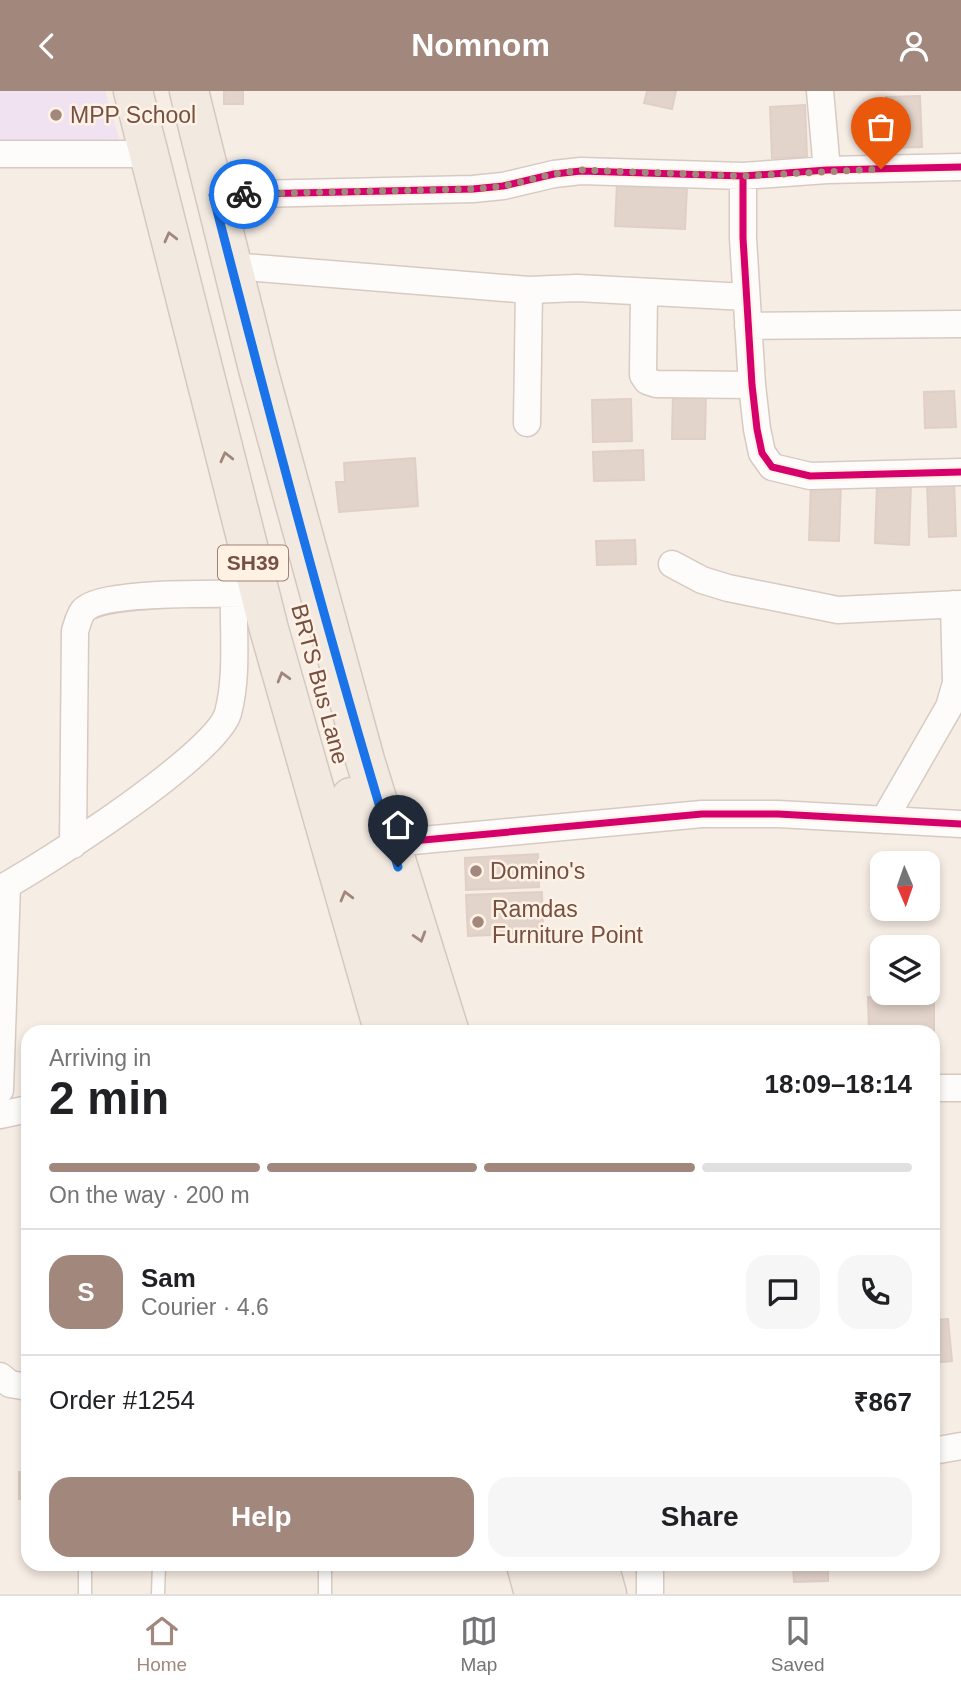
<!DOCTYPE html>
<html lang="en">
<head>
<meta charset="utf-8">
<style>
	:root { --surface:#fff; --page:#f6f6f6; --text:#202124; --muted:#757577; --line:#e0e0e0; --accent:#a2877c }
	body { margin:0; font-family:Arial,sans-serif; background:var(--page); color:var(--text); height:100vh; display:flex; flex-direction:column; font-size:26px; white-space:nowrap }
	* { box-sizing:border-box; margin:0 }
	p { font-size:23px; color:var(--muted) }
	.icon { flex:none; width:38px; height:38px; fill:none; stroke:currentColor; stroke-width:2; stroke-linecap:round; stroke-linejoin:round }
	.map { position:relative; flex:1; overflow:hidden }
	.side { position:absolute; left:21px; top:934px; width:919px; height:546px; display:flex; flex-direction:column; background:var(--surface); border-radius:21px; box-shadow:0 4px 10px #0003 }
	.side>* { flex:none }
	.needle { width:46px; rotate:178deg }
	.tools { position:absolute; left:870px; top:760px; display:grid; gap:14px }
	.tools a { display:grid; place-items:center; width:70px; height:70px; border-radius:14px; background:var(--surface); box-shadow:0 4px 10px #0003; font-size:35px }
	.pin { position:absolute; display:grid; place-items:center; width:60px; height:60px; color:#fff; margin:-72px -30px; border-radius:50% 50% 50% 0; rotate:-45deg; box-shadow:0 0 7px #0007 }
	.pin .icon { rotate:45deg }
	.courier { position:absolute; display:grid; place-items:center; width:70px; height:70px; margin:-35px; border:5px solid #1a73e8; border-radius:50%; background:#fff; color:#222; box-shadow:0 2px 9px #0007 }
	.headline em { font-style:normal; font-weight:800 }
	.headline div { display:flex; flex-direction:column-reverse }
	.headline { display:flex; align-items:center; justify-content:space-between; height:119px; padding:0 28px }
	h1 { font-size:46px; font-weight:800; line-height:52px }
	.bar { display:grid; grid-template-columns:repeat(4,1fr); gap:10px 7px; align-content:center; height:84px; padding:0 28px }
	.bar i { height:9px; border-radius:5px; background:var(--line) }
	.bar .current { background:var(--accent) }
	.bar p { grid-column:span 4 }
	.line { display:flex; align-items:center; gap:18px; padding:0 28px; border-top:2px solid var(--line) }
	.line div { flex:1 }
	.round { display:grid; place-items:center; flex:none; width:74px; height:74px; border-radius:21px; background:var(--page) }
	.primary-button { display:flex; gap:14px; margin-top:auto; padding:14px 28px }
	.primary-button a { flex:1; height:80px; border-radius:21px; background:var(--accent); color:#fff; font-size:28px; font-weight:800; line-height:80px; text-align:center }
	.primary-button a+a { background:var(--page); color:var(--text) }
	header { display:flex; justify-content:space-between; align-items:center; height:91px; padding:0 28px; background:var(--accent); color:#fff; font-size:32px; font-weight:800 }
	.dock { display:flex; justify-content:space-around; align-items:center; height:98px; border-top:2px solid var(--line); background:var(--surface); font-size:19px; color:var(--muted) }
	.dock a { display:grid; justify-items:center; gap:4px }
	.dock .current { color:var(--accent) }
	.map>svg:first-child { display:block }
	.education { fill:#f0e2f0 }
	.building { fill:#e3d4cb; stroke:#dfcfc6; stroke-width:2 }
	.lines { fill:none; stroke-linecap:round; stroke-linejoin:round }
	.service-casing { stroke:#d7cac2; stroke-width:15 }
	.minor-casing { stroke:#d7cac2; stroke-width:29 }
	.primary-casing { stroke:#d5c8c2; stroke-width:41 }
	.service { stroke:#fefcfb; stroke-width:12 }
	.minor { stroke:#fefcfb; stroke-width:26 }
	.primary { stroke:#f2eae1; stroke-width:38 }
	.cycleway-casing { stroke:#fff2e4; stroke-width:11 }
	.cycleway { stroke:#d6006c; stroke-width:7 }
	.oneway { stroke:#a1867b }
	.done { stroke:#a2877c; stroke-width:7; stroke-dasharray:0 12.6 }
	.route { stroke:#1a73e8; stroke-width:9 }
	.poi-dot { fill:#a2877c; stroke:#fff2e4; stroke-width:2.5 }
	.labels { text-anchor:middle; stroke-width:5; stroke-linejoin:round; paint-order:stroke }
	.shield { fill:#fff2e4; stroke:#9e8174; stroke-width:2 }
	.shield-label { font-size:21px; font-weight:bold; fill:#755044 }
	.poi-label { font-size:23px; fill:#755044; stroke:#fff2e4; text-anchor:start }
	.street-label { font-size:23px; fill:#755044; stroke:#fff2e4 }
</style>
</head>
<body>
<header><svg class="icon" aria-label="back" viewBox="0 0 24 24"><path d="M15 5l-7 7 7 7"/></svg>Nomnom<svg class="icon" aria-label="person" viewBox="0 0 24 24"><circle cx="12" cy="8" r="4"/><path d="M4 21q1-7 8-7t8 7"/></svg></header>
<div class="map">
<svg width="961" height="1503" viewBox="0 0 961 1503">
	<rect width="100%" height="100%" fill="#f6ede4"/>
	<!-- education -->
	<path class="education" d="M0,0H105L119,48L0,53Z"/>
	<!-- building -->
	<path class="building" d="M224,0H243V13H224Z
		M647,0H676L672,18L644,12Z
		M920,5L922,56L888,57L886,6Z
		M805,14L807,66L772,67L770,16Z
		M617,93L687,96L685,138L615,135Z
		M954,300L956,336L925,337L924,301Z
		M673,302H706L705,348H672Z
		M631,308L632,350L593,351L592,309Z
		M643,359L644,389L594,390L593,361Z
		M415,367L418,415L339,421L336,391H345L344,372Z
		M877,391L911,393L909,454L875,452Z
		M954,391L956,445L929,446L927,392Z
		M811,392L841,393L839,450L809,449Z
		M635,449L636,473L597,474L596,450Z
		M538,763L539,796L466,799L465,767Z
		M542,801L543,842L468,845L466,804Z
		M934,905V943L869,942L868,906Z
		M28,1217V1274L25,1275L22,1218Z
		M948,1228L952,1270L933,1272V1229Z
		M19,1381H28V1407L19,1408Z
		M793,1474H828V1490L794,1491Z"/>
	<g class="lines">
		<defs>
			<path id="service" d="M85,1474V1503
				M325,1474V1503
				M158,1503L159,1474"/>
			<path id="minor" d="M820,0L827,79
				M0,63H148
				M743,85V147L752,294L757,338L762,362L772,376L810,385L961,381
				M213,104L473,98L503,95L554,83L581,80L743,85L827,79L961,76
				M232,175L529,199L577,197L746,206
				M644,201L643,284L647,290L656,293L752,294
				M748,235L961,233
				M527,332L529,199
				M672,473L702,489L728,497L838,519L961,513
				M884,729L949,616L956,592L954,513
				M391,752L702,723H778L961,733
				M73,754L75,540C77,534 79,525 83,520C100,499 230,503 260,503
				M0,798C44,774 216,664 228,622C238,585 233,541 234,503
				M933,997H961
				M0,999L7,794
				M0,1024L28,1018
				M0,1285L10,1293L28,1296
				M933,1360L961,1355
				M650,1474V1503"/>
			<path id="primary" d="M133,0L269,538L384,942
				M189,0L258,278L365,669L450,942
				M351,706L418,942
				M526,1474L534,1503
				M564,1474L572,1503
				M599,1474L607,1503"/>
		</defs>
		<!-- service casing -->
		<use href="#service" class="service-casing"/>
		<!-- minor casing -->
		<use href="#minor" class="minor-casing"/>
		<!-- primary casing -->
		<use href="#primary" class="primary-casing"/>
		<!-- service -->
		<use href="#service" class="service"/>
		<!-- minor -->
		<use href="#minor" class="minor"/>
		<!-- primary -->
		<use href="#primary" class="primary"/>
		<defs>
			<path id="cycleway" d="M743,85V147L752,294L757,338L762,362L772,376L810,385L961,381
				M213,104L473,98L503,95L554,83L581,80L743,85L827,79L961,76
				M391,752L702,723H778L961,733"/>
		</defs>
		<!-- cycleway casing -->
		<use href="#cycleway" class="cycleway-casing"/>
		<!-- cycleway -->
		<use href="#cycleway" class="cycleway"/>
	</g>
	<!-- one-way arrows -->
	<defs><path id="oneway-chevron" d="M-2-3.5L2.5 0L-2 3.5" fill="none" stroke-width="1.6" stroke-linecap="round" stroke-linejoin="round" transform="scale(1.75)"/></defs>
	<g class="oneway">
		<use href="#oneway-chevron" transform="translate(170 146) rotate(-104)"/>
		<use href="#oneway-chevron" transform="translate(226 366) rotate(-104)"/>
		<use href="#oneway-chevron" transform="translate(283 586) rotate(-106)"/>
		<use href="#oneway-chevron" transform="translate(346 805) rotate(-105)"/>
		<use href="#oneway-chevron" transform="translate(420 846) rotate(73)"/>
	</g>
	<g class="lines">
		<!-- done -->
		<path class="done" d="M244,103L473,98L503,95L554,83L581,79L743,85L881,78"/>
		<!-- route -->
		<path class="route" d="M244,103L213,104C271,329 330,554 398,776"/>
	</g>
	<!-- markers -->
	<g class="poi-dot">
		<circle cx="56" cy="24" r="7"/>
		<circle cx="476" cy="780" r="7"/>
		<circle cx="478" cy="831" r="7"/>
	</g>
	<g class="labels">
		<!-- shield labels -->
		<rect class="shield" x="218" y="454.5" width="70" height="35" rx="5"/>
		<g class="shield-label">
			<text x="253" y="479">SH39</text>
		</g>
		<!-- poi labels -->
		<g class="poi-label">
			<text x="70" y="32">MPP School</text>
			<text x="490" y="788">Domino's</text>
			<text x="492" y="826">Ramdas<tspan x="492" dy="26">Furniture Point</tspan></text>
		</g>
		<!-- street labels -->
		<g class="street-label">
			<text transform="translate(320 593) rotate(75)" y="8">BRTS Bus Lane</text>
		</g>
	</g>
</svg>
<div class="tools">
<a><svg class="needle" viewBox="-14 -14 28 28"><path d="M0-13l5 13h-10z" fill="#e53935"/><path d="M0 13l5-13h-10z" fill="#757577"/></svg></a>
<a><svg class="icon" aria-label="layers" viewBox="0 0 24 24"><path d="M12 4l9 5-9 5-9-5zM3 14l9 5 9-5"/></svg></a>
</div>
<div class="pin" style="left:881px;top:78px;background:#ea580c"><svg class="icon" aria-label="bag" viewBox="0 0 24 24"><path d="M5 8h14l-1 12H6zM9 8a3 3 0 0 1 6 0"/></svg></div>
<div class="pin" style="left:398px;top:776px;background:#1f2937"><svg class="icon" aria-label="home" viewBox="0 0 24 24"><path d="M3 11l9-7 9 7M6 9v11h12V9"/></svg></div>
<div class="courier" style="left:244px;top:103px"><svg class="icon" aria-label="bike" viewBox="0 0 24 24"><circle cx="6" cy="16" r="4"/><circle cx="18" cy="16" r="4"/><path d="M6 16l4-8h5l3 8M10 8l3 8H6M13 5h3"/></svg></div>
<section class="side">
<div class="headline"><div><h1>2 min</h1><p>Arriving in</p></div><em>18:09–18:14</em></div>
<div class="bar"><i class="current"></i><i class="current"></i><i class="current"></i><i></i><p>On the way · 200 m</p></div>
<div class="line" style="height:126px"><b class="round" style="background:var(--accent);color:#fff">S</b><div><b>Sam</b><p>Courier · 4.6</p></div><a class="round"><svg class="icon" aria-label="chat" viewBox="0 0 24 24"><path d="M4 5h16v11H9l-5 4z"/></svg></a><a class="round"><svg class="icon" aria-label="phone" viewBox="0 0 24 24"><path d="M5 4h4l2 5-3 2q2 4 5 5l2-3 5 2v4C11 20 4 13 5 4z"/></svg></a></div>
<div class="line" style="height:91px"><div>Order #1254</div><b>₹867</b></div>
<div class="primary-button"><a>Help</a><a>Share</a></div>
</section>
</div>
<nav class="dock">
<a class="current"><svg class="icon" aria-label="home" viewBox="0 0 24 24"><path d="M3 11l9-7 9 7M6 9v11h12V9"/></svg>Home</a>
<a><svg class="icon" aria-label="map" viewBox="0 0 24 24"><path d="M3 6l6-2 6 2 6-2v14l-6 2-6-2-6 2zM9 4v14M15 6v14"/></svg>Map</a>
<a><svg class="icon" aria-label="saved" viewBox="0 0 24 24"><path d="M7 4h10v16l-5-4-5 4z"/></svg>Saved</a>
</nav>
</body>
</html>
